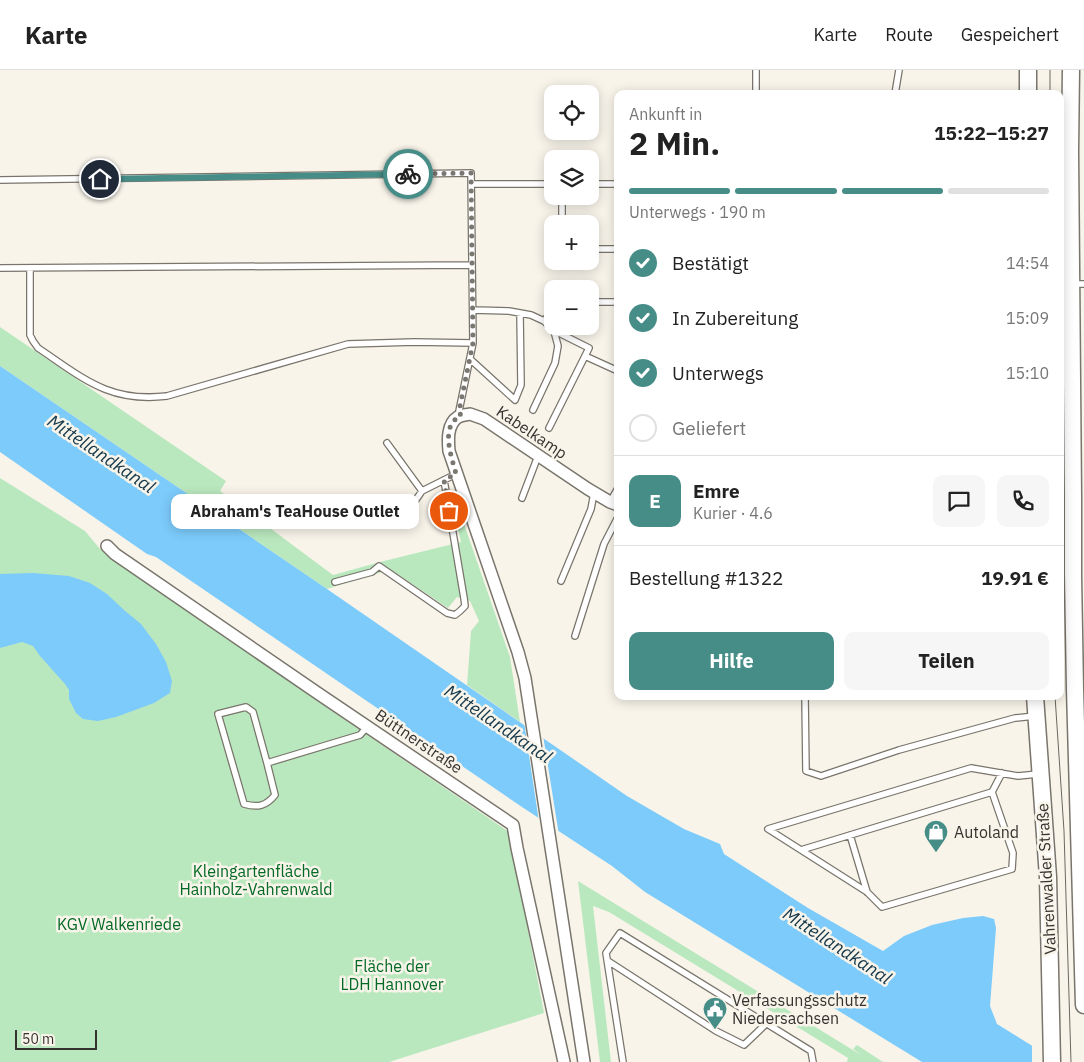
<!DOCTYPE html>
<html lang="de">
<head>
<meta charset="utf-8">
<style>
	:root { --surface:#fff; --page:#f6f6f6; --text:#222; --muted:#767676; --line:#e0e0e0; --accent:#468d88 }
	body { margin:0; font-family:"IBM Plex Sans",sans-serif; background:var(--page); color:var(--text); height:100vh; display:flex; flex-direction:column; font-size:19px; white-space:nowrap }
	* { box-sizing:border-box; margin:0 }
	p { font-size:16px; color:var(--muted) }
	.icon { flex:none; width:28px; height:28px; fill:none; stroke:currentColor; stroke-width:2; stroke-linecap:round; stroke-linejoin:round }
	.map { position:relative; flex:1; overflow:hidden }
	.sheet { position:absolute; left:614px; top:20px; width:450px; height:610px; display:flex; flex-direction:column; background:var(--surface); border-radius:10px; box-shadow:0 2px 12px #0003 }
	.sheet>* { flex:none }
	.fabs { position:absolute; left:544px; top:15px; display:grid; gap:10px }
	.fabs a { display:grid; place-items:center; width:55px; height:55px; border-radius:10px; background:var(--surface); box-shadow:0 2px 12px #0003; font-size:25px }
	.scale { position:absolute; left:15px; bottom:12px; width:82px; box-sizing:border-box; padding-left:5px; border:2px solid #35332f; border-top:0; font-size:14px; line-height:18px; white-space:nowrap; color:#35332f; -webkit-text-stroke:4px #f8f4ea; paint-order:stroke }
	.pin { position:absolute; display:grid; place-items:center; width:42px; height:42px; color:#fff; margin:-21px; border:2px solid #fff; border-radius:50%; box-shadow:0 1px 5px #0007 }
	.courier { position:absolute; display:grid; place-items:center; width:50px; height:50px; margin:-25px; border:4px solid #468d88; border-radius:50%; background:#fff; color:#222; box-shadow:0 1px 6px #0007 }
	.bubble { position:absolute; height:35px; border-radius:10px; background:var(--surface); box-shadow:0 2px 12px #0003; font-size:16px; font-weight:700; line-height:35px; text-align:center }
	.head em { font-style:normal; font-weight:700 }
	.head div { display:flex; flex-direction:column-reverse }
	.head { display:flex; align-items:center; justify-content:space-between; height:85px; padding:0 15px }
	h1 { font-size:32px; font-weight:700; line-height:38px }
	.bar { display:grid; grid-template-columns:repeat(4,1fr); gap:8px 5px; align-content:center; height:60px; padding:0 15px }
	.bar i { height:6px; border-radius:4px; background:var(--line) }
	.bar .selected { background:var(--accent) }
	.bar p { grid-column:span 4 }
	.line { display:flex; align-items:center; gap:12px; padding:0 15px; border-top:1px solid var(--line) }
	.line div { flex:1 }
	.round { display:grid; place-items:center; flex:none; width:52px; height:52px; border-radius:10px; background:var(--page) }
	ol { padding:0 15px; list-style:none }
	li { display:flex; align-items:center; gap:15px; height:55px }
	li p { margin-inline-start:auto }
	li .icon { padding:5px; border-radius:50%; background:var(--accent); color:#fff; stroke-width:4 }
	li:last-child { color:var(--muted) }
	li i { width:28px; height:28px; border:2px solid var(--line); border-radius:50% }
	.primary-button { display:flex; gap:10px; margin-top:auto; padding:10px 15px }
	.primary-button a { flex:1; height:58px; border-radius:10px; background:var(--accent); color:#fff; font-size:20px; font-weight:700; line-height:58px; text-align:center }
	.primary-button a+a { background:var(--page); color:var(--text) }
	header { display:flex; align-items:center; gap:30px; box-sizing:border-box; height:70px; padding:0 25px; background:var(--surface); border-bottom:1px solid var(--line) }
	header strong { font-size:24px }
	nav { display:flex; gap:28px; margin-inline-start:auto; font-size:18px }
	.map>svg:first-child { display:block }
	.green { fill:#bae8be }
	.water { fill:#7ccbfb }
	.pier { fill:#f8f4ea }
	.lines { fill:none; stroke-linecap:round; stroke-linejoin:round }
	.lane-casing { stroke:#79756c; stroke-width:8 }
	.street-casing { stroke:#79756c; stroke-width:14 }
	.secondary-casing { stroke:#79756c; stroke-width:19 }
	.lane { stroke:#fff; stroke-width:5.5 }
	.street { stroke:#fff; stroke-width:11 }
	.secondary { stroke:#fff; stroke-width:16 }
	.tram { stroke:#6b6862; stroke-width:1 }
	.done { stroke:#797770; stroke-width:5; stroke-dasharray:0 9 }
	.route { stroke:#468d88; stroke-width:6 }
	.labels { text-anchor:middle; stroke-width:5; stroke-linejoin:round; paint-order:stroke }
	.street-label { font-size:16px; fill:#35332f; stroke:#f8f4ea }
	.poi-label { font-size:16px; fill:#35332f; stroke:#f8f4ea; text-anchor:start }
	.park-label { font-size:16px; fill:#036a25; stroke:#f8f4ea }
	.water-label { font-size:18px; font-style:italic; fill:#14374a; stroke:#f8f4ea }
</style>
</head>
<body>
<header>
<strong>Karte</strong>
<nav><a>Karte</a><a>Route</a><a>Gespeichert</a></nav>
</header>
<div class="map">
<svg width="1084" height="992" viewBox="0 0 1084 992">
	<rect width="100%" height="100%" fill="#f8f4ea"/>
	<!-- green -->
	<path class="green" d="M0,257L226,411L220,421L333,505L380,492L461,472L450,423L453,422L510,587L520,652L467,615L471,561L479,551L470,531L457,527L448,538L390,499L382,502L327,519L0,296Z
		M0,408L85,461L101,480L287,610L509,762L544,943L389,992H0Z
		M578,811L861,985L853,979L857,975L883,992H847L848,988L609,842L593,836L611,992H600Z"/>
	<!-- water -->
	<path class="water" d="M0,296L327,519L627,726L684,759L720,774L724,784L808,838L883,881L904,866L932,855L963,848L983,846L994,849L996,858L990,936L997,954L1058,992H922L645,822L612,796L525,739L156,487L147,484L0,382Z
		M33,503L69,506L90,513L107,524L124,540L141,554L156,574L166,592L172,611L170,623L154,633L116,647L98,651L83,649L76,643L69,629V620L65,614L40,586L33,576L22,572L0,578V504Z"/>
	<!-- pier -->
	<path class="pier" d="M524,652L543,665L559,765L539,752Z
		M1032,972L1060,990L1061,992H1032Z"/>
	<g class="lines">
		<defs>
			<path id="lane" d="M756,0V24
				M895,24L899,0
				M0,110L471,103L473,273L459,341L461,346
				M471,114H552
				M590,114H618
				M562,126V154
				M590,179H618
				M0,198L472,195
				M30,198V265L33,271L38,278C83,308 109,333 167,326L348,274L414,272L473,273
				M1073,214H1084
				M590,232H618
				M473,240L509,241L531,245L544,251L554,261L558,276L555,293L533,340
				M544,251L552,241
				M585,286L618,301
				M470,289L515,330L521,315L520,243
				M549,358L589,278L553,260
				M387,373L422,421L456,404
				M522,428L538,386
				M610,432L618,418
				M395,441L413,434L422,421
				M561,511L591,439L594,423
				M335,512L372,502L379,496L447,543L455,545L460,541L465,536L464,528L444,410
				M575,566L604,474L618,447
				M805,626L806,701L821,706L899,680L1015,648L1035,646
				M267,693L275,725C266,736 258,738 244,734L218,644L246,637L253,642L267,693L360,665L368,656
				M1002,703L992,722L1013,783L1012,799L882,837L867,822L768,759L971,698L1018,706L1038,704
				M850,765L867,822
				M801,780L992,722
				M608,891L716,961L744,975L767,953
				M623,992L606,883L620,863L811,981L813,992"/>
			<path id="street" d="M107,476L115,484L319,624L513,755L517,778L564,992
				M584,992L525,608L518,582L449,381C448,370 447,354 458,347C461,345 466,345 470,344L484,349L588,419L610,432L618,435"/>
			<path id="secondary" d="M1071,0L1070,81L1073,426V505L1075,619L1084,935
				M1028,24V0
				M1035,626L1048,807L1052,992"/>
		</defs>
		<!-- lane casing -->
		<use href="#lane" class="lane-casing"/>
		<!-- street casing -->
		<use href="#street" class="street-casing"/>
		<!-- secondary casing -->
		<use href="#secondary" class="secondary-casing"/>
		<!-- lane -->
		<use href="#lane" class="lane"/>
		<!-- street -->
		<use href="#street" class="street"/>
		<!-- secondary -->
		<use href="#secondary" class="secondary"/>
		<!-- tram -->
		<path class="tram" d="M1050,0V24
			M1055,626L1064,761L1071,992"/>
	</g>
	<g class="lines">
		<!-- done -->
		<path class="done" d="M408,104L471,103L473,273L459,341L461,346C439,355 452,388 456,404L444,410L449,441"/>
		<!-- route -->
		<path class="route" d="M100,109L408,104"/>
	</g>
	<!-- icons -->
	<defs>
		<symbol id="shop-pin" viewBox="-11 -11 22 30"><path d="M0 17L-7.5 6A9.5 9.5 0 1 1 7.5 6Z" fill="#468d88" stroke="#f8f4ea"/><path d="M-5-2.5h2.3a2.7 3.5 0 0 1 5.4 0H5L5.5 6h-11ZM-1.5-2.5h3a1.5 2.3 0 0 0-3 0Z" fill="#fff"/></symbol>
		<symbol id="civic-pin" viewBox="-11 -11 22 30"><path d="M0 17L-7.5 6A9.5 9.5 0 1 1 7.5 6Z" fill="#468d88" stroke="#f8f4ea"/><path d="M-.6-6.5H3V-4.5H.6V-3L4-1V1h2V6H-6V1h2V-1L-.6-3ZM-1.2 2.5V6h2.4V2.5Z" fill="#fff"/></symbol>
	</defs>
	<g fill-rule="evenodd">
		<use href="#shop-pin" x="922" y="748" width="28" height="38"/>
		<use href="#civic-pin" x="701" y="925" width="28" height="38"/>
	</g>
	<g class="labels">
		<!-- street labels -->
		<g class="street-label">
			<text transform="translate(532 362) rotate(34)" y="6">Kabelkamp</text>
			<text transform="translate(419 671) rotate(34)" y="6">Büttnerstraße</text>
			<text transform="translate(1046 809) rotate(-93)" y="6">Vahrenwalder Straße</text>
		</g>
		<!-- poi labels -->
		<g class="poi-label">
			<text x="954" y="768">Autoland</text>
			<text x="732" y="936">Verfassungsschutz<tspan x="732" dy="18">Niedersachsen</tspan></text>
		</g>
		<!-- park labels -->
		<g class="park-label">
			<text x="256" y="807">Kleingartenfläche<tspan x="256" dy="18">Hainholz-Vahrenwald</tspan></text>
			<text x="119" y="860">KGV Walkenriede</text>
			<text x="392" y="902">Fläche der<tspan x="392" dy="18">LDH Hannover</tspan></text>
		</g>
		<!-- water labels -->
		<g class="water-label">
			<text transform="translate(101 384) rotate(34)" y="6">Mittellandkanal</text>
			<text transform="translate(498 654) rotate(34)" y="6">Mittellandkanal</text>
			<text transform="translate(837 876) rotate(33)" y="6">Mittellandkanal</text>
		</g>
	</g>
</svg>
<div class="fabs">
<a><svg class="icon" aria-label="locate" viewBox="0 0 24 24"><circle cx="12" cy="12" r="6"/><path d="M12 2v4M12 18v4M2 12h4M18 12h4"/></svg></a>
<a><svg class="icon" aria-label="layers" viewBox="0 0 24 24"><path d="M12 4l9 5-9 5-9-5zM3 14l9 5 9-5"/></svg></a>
<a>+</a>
<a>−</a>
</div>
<div class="scale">50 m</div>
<div class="pin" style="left:449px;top:441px;background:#ea580c"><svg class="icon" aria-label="bag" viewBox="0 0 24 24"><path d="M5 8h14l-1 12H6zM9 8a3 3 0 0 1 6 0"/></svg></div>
<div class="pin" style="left:100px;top:109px;background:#1f2937"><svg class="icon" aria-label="home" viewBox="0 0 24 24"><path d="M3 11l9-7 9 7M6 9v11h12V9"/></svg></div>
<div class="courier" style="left:408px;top:104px"><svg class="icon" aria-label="bike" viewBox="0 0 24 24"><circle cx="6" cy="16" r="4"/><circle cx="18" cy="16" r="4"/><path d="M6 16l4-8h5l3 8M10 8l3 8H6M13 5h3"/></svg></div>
<div class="bubble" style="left:171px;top:424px;width:248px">Abraham's TeaHouse Outlet</div>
<section class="sheet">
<div class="head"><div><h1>2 Min.</h1><p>Ankunft in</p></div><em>15:22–15:27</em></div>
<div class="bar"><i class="selected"></i><i class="selected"></i><i class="selected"></i><i></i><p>Unterwegs · 190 m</p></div>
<ol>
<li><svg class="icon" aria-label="check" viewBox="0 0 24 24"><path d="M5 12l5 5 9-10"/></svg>Bestätigt<p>14:54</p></li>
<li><svg class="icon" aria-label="check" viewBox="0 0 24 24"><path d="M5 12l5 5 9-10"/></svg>In Zubereitung<p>15:09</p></li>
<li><svg class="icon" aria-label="check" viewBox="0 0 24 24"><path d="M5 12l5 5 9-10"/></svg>Unterwegs<p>15:10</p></li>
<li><i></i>Geliefert</li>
</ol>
<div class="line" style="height:90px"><b class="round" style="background:var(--accent);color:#fff">E</b><div><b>Emre</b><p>Kurier · 4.6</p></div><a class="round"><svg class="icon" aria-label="chat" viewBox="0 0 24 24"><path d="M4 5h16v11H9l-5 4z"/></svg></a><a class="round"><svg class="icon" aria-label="phone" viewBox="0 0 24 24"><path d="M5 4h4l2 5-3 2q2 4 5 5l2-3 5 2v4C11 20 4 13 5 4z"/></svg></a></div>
<div class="line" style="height:65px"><div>Bestellung #1322</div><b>19.91 €</b></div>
<div class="primary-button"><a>Hilfe</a><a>Teilen</a></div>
</section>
</div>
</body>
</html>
